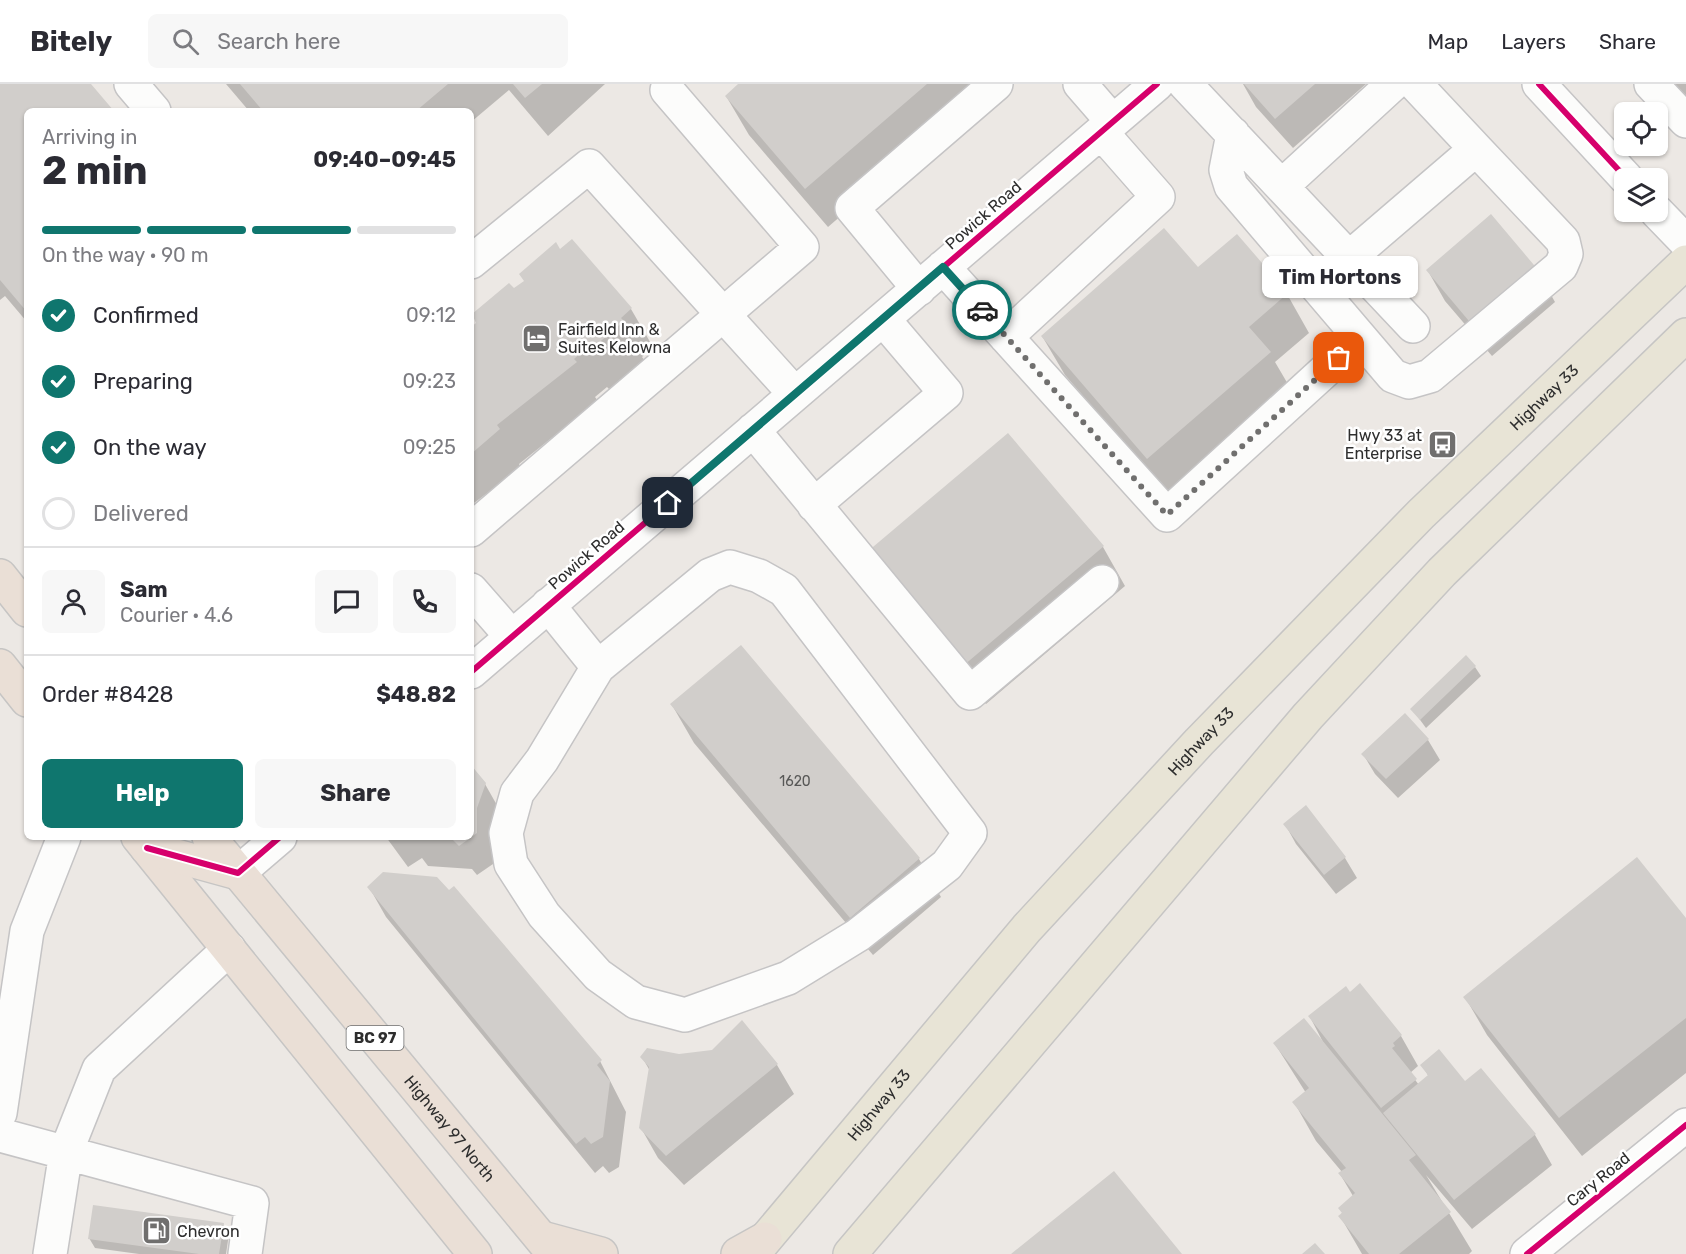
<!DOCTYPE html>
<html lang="en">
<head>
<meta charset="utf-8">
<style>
	:root { --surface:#fff; --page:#f7f7f7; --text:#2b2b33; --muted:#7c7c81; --line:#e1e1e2; --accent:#0f766e }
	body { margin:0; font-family:Rubik,sans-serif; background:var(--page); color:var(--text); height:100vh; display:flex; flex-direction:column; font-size:22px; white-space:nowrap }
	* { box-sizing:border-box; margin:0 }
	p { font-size:20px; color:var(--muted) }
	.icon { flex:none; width:33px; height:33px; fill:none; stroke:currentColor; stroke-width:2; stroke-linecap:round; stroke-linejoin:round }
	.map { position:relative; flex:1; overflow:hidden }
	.side { position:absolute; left:24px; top:24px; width:450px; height:732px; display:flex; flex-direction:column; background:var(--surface); border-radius:9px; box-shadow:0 2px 4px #0004 }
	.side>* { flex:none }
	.controls { position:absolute; left:1614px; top:18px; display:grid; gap:12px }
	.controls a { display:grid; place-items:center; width:54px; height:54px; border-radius:9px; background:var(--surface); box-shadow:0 2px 4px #0004; font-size:30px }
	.pin { position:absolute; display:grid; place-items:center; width:51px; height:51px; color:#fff; margin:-26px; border-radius:12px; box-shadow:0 3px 9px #0006 }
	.courier { position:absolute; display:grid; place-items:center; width:60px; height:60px; margin:-30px; border:4px solid #0f766e; border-radius:50%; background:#fff; color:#222; box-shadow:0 2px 8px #0007 }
	.bubble { position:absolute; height:42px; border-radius:9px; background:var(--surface); box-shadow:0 2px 4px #0004; font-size:20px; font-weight:700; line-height:42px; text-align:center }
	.overview em { font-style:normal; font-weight:700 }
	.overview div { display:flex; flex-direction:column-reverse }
	.overview { display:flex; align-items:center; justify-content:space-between; height:102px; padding:0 18px }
	h1 { font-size:39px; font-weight:700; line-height:45px }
	.bar { display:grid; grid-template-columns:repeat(4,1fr); gap:9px 6px; align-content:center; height:72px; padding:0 18px }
	.bar i { height:8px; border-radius:4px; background:var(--line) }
	.bar .active { background:var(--accent) }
	.bar p { grid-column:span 4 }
	.line { display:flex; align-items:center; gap:15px; padding:0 18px; border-top:2px solid var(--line) }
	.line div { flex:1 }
	.round { display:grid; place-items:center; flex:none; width:63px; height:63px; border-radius:9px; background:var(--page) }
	ol { padding:0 18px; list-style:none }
	li { display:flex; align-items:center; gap:18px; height:66px }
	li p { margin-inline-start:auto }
	li .icon { padding:6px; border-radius:50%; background:var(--accent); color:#fff; stroke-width:4 }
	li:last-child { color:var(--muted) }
	li i { width:33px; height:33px; border:3px solid var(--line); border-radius:50% }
	.primary-button { display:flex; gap:12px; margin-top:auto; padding:12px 18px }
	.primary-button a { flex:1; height:69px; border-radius:9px; background:var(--accent); color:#fff; font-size:24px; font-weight:700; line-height:69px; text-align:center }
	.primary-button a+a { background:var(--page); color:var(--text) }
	header { display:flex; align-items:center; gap:36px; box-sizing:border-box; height:84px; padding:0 30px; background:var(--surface); border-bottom:2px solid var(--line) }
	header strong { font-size:28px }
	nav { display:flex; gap:33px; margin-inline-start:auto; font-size:21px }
	.search { width:420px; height:54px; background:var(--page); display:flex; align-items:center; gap:15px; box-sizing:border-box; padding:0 21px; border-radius:9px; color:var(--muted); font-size:22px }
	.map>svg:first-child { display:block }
	.shadow { fill:#0003 }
	.building { fill:#d1cecb }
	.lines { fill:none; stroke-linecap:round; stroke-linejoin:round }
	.minor-casing { stroke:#c5c4c5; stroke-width:36 }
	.major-casing { stroke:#c6c5c4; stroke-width:36 }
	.highway-casing { stroke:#c6c5c4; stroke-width:36 }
	.minor { stroke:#fcfcfb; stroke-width:33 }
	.major { stroke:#e8e4d6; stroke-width:33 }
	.highway { stroke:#eadfd6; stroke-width:33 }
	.cycleway-casing { stroke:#fff; stroke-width:10 }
	.cycleway { stroke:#d6006c; stroke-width:6 }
	.done { stroke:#706f6e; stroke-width:6; stroke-dasharray:0 10.8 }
	.route { stroke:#0f766e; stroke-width:8 }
	.labels { text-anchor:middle; stroke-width:5; stroke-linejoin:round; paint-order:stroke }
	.number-label { font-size:14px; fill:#585857 }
	.shield { fill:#fff; stroke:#6d6d6d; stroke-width:1.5 }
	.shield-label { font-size:15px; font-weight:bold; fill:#2e2e2e }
	.street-label { font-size:16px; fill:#2e2e2e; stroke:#fff }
	.poi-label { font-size:16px; fill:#2e2e2e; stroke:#fff; text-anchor:start }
</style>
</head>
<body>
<header>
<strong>Bitely</strong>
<div class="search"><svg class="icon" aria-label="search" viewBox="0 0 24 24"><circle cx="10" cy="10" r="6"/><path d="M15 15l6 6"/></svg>Search here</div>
<nav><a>Map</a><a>Layers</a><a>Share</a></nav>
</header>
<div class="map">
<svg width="1686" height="1170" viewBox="0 0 1686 1170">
	<rect width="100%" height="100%" fill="#ece8e4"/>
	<!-- shadow -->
	<path class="shadow" d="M0,0H89L112,27H27V238L5,212L0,216Z
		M226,0H605L548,52L509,6L471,38V27H249Z
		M740,0H994L828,143L749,51L726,12Z
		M1243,0H1366L1293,64L1256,23Z
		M1664,0H1686V27Z
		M1236,152L1287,210L1309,249L1275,278L1292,307L1170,413L1065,291L1042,252L1198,185Z
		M572,157L631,225L653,263L642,273L645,277L610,306L607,303L595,313L598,317L519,380L521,384L488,412L486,410L474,419L477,423L471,428V245Z
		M1428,187L1538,188L1555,218L1492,272L1445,217Z
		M1008,351L1103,463L1125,502L986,620L891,507Z
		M1475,583L1481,592L1426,644L1412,625Z
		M672,621L919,775L941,813L873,871L694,659Z
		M1428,656L1440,676L1398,714L1375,690L1363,670Z
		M471,684L485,700L502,730L494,755L493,780L477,791L472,785L428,782L422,774L408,783L386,753H471Z
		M1306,723L1345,774L1357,794L1336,810L1296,760L1285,740Z
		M369,803L600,977L626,1028L619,1083L609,1089L603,1082L595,1089L386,833Z
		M1686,836V989L1582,1072L1487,951L1465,913Z
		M1360,902L1401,952L1418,982L1410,989L1419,1001L1429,993L1422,981L1465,1000L1481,986L1535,1051L1552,1081L1472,1145L1426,1091L1472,1167L1469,1170H1362L1340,1132L1353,1112L1340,1090L1342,1088L1316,1057L1294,1018L1306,1009L1275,960L1325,962L1310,933Z
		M678,971L777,981L794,1010L684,1101L658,1074L641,1044L650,987L642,973Z
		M223,1140L229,1150L226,1170H139L95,1164L89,1154Z"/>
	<!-- building -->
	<path class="building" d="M0,0H91L114,27H27V228L0,196Z
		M240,0H448L416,27H263Z
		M513,0H542L525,14Z
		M738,0H927L805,105L725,12Z
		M1244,0H1315L1275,35Z
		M1491,130L1539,187L1474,243L1426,186Z
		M1164,144L1198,183L1237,150L1288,209L1249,243L1271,268L1147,375L1041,252Z
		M572,155L632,224L621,234L624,237L587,269L584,266L574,275L577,278L497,341L500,345L471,370V243L476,239L472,230L509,199L514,204L524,197L519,190L556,158L560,165Z
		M1008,349L1104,462L963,582L867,468Z
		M741,561L920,774L850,834L670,620Z
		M1466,571L1476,582L1420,636L1410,625Z
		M1405,629L1429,655L1386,695L1361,670Z
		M471,681L486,699L477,724V749L459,762L453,756L439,753H471Z
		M1306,721L1346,773L1324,791L1283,740Z
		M1637,773L1686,834V934L1559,1034L1463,913Z
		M383,788L437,793L449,806L454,802L602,976L597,981L610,997L603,1053L591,1060L585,1053L576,1060L367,803Z
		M1360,899L1402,951L1393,959L1395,962L1392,964L1417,995L1381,1024L1308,932L1346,902L1350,908Z
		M1304,934L1416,1071L1409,1076L1451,1128L1399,1170H1369L1338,1132L1342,1129L1338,1124L1355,1109L1338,1089L1346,1084L1292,1018L1309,1004L1273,959Z
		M742,936L778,980L666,1072L639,1044L649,983L640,973L647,964L679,970L712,966Z
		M1439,965L1465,997L1481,984L1536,1050L1454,1116L1383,1029L1428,991L1420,981Z
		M1114,1087L1182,1170H1011Z
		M93,1121L224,1139L219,1170H199L88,1155Z
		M1315,1159L1325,1170H1302Z"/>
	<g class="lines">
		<defs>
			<path id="minor" d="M131,0L154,27
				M1080,0L1113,38
				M1185,0L1413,242
				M1539,0L1626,94
				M1651,0L1686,37
				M1233,50L1226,86L1231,102L1393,292L1409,298L1430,292L1561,182L1566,170L1563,157L1476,65
				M1282,102L1393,0
				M1657,128L1686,158
				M1349,174L1476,65L1415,0
				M471,178L589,82L795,310
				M943,183L1167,431L1339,274
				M919,205L852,124L996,0
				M1006,253L1158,113L1101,48
				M753,346L970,609L1102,498
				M814,421L946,309L883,235
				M471,446L802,163L667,6
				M471,506L512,553
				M548,521L598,583L710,491L730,483L759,492L784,506L970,749L947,781L858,851L788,894L685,931L636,918L598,891L544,831L511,780L506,749L517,709L542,676L598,583
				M471,588L1157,0
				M238,789L280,753
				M0,1029L27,847L64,753
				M0,1051L252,1119L245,1170
				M50,1170L66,1068L99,985L229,865
				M1527,1170L1686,1041"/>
			<g id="major">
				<path id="s1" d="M753,1170L1027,844L1199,658L1421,430L1686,178"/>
				<path d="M850,1170L1308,632L1442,488L1686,251"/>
			</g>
			<g id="highway">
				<path d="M0,492L27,526"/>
				<path d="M0,582L27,616"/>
				<path d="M138,753L475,1170"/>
				<path id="s2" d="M209,753L554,1170"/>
				<path d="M147,764L238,789"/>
				<path d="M542,1154L601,1170"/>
				<path d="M738,1170L765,1155"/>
			</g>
		</defs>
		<!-- minor casing -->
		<use href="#minor" class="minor-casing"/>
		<!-- major casing -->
		<use href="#major" class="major-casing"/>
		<!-- highway casing -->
		<use href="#highway" class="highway-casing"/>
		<!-- minor -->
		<use href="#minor" class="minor"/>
		<!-- major -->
		<use href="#major" class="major"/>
		<!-- highway -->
		<use href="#highway" class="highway"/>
		<defs>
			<path id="cycleway" d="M1539,0L1626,94
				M471,588L1157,0
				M147,764L238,789L280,753
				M1527,1170L1686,1041"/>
		</defs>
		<!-- cycleway casing -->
		<use href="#cycleway" class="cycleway-casing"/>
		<!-- cycleway -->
		<use href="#cycleway" class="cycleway"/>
	</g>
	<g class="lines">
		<!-- done -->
		<path class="done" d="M982,226L1167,431L1339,274"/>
		<!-- route -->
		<path class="route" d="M668,419L943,183L982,226"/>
	</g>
	<!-- icons -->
	<defs>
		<symbol id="hotel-square" viewBox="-11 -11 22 22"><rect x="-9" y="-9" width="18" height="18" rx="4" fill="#706f6e" stroke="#fff"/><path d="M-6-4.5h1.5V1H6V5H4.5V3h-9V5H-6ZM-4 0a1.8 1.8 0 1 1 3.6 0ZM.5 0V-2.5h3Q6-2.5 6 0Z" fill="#fff"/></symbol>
		<symbol id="bus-square" viewBox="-11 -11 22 22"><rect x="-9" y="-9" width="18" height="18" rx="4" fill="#706f6e" stroke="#fff"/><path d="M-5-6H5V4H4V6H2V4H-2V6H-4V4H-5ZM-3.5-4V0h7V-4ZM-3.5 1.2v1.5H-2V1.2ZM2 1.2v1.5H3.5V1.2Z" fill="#fff"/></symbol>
		<symbol id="fuel-square" viewBox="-11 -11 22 22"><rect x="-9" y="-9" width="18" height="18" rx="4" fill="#706f6e" stroke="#fff"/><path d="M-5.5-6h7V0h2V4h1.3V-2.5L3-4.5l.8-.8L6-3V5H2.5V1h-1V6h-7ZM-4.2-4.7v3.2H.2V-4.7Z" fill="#fff"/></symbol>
	</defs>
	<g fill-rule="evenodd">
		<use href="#hotel-square" x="520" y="238" width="33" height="33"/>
		<use href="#bus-square" x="1426" y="344" width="33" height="33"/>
		<use href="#fuel-square" x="140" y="1130" width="33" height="33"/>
	</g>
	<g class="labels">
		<!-- number labels -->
		<g class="number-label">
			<text x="795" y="702">1620</text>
		</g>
		<!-- shield labels -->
		<rect class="shield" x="346.5" y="942" width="57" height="24" rx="4.5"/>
		<g class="shield-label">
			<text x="375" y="959">BC 97</text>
		</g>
		<!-- street labels -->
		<g class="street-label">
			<text transform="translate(983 131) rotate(-41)" y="6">Powick Road</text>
			<text dy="6" stroke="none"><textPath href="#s1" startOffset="1167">Highway 33</textPath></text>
			<text transform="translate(586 471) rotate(-41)" y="6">Powick Road</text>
			<text dy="6" stroke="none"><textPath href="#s1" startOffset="681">Highway 33</textPath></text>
			<text dy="6" stroke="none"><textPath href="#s1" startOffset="195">Highway 33</textPath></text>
			<text dy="6" stroke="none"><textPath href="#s2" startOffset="378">Highway 97 North</textPath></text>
			<text transform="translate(1598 1095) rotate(-39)" y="6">Cary Road</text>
		</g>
		<!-- poi labels -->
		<g class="poi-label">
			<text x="558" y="251">Fairfield Inn &amp;<tspan x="558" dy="18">Suites Kelowna</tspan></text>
			<text x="1422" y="357" text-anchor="end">Hwy 33 at<tspan x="1422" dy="18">Enterprise</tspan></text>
			<text x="177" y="1153">Chevron</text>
		</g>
	</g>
</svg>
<div class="controls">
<a><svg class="icon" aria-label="locate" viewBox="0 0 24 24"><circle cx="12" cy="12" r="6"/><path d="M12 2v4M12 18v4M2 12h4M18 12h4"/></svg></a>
<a><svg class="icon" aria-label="layers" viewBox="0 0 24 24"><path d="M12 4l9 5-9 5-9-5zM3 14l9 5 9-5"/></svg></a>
</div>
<div class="pin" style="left:1339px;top:274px;background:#ea580c"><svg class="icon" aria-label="bag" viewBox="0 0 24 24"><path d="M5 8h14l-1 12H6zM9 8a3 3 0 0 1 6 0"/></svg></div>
<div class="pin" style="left:668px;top:419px;background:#1f2937"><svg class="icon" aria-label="home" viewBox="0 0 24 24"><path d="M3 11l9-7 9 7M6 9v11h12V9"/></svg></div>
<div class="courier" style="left:982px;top:226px"><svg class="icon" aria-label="car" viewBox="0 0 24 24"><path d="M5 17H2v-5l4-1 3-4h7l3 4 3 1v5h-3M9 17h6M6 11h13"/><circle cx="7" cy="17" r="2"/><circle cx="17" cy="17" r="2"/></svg></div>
<div class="bubble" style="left:1262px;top:172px;width:156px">Tim Hortons</div>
<section class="side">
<div class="overview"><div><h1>2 min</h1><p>Arriving in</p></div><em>09:40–09:45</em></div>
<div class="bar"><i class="active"></i><i class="active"></i><i class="active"></i><i></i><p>On the way · 90 m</p></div>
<ol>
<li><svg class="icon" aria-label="check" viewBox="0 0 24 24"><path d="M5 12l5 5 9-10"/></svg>Confirmed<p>09:12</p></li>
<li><svg class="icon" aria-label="check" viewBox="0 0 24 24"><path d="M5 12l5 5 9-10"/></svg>Preparing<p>09:23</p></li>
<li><svg class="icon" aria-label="check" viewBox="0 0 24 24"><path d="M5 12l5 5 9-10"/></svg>On the way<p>09:25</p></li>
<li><i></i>Delivered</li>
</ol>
<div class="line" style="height:108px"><a class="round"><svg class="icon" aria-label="person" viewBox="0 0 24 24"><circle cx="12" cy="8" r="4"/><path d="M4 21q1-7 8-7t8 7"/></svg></a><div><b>Sam</b><p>Courier · 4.6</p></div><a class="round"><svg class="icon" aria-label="chat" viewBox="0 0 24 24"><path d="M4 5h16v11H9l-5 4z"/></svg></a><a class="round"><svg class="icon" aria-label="phone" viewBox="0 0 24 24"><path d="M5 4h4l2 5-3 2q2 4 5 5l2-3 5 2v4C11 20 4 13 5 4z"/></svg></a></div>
<div class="line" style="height:78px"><div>Order #8428</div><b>$48.82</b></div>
<div class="primary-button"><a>Help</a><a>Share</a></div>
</section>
</div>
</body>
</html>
